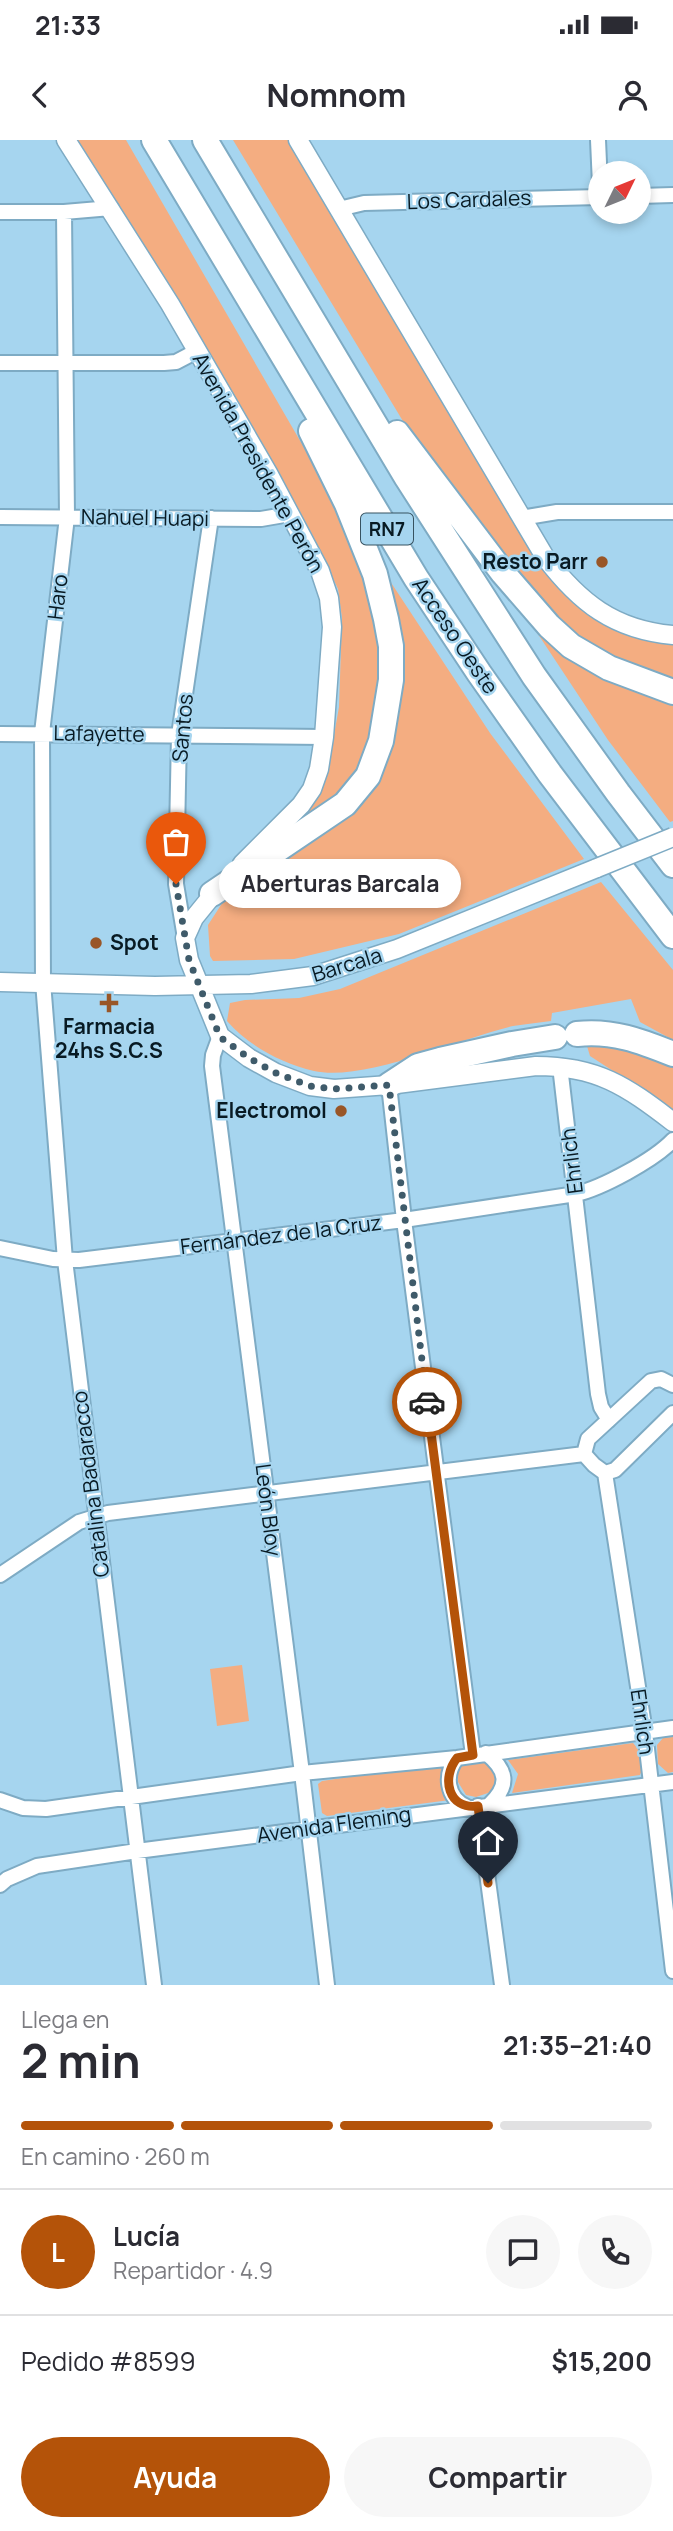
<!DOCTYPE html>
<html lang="es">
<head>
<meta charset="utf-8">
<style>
	:root { --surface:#fff; --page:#f7f7f7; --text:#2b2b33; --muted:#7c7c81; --line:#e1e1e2; --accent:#b45309 }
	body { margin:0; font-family:Manrope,sans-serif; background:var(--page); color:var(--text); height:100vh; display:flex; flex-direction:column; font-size:26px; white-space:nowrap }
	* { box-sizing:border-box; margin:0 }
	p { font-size:23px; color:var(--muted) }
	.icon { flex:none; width:38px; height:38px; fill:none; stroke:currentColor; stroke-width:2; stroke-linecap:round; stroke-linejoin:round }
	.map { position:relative; height:1845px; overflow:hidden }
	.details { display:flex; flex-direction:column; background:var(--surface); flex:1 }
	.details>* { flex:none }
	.needle { width:46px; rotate:47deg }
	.buttons { position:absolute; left:588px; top:21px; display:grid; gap:14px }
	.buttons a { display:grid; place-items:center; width:63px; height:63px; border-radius:50%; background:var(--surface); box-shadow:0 4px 10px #0003; font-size:35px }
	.pin { position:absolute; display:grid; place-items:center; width:60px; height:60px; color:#fff; margin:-72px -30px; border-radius:50% 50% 50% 0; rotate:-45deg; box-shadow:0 0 7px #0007 }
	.pin .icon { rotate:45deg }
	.courier { position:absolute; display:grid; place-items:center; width:70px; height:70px; margin:-35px; border:5px solid #b45309; border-radius:50%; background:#fff; color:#222; box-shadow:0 2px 9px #0007 }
	.bubble { position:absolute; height:49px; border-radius:24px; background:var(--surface); box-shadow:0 4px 10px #0003; font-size:23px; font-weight:700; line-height:49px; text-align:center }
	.head em { font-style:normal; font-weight:700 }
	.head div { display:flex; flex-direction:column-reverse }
	.head { display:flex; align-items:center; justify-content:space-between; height:119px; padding:0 21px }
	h1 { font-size:46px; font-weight:700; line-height:52px }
	.bar { display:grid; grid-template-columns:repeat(4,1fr); gap:10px 7px; align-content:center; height:84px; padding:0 21px }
	.bar i { height:9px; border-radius:5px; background:var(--line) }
	.bar .selected { background:var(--accent) }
	.bar p { grid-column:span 4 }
	.line { display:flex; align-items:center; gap:18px; padding:0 21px; border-top:2px solid var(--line) }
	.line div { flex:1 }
	.round { display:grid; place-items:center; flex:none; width:74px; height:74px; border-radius:37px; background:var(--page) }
	.button { display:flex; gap:14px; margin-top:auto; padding:14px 21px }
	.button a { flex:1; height:80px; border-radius:42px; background:var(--accent); color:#fff; font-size:28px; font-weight:700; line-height:80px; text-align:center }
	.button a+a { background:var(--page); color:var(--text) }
	.status { display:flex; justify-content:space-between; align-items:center; height:49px; padding:0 35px; background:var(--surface); direction:ltr }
	.status svg { height:19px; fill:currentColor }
	header { display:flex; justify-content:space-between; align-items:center; height:91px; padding:0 21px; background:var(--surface); font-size:32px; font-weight:700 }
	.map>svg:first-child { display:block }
	.green { fill:#f4ad81 }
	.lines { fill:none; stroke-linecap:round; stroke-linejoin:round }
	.minor-casing { stroke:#7eabc4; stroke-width:18 }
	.tertiary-casing { stroke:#7eabc4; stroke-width:21 }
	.motorway-casing { stroke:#7eabc4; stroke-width:28 }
	.minor { stroke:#fff; stroke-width:14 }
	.tertiary { stroke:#fff; stroke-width:18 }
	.motorway { stroke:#fff; stroke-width:24 }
	.tertiary-bridge-casing { stroke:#7eabc4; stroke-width:21; stroke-linecap:butt }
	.tertiary-bridge { stroke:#fff; stroke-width:18 }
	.done { stroke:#3f5b6a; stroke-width:7; stroke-dasharray:0 12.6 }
	.route { stroke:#b45309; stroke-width:9 }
	.poi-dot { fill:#995627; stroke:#a6d5ef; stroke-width:2.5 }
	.labels { text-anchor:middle; stroke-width:5; stroke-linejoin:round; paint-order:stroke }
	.shield { fill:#a6d5ef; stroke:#375260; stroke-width:2 }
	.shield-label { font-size:19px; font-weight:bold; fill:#081a23 }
	.street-label { font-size:21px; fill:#081a23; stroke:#a6d5ef }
	.poi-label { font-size:21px; font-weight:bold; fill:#081a23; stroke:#a6d5ef; text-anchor:end }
</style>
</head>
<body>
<div class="status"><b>21:33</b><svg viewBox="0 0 49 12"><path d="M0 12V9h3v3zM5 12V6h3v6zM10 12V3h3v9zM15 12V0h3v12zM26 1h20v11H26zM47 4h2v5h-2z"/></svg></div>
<header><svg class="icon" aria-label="back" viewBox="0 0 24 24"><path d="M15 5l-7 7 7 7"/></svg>Nomnom<svg class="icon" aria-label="person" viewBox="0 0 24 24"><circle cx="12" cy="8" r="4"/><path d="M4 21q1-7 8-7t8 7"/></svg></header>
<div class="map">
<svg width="673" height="1845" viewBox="0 0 673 1845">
	<rect width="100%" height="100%" fill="#a6d5ef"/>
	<!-- green -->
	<path class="green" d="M76,0H126L339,368L367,443L379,489L382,526L376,571L363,623L349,647L272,705L320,652L329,623L339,567L342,478L338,449L311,392L231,252Z
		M233,0H291L558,444L673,499V542L617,519L576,497L545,465L473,381L418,306Z
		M497,432L531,471L673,555V681L670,682L608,600Z
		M386,435L490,593L584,719L399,794L294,819L213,821L210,816L208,785L230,751L377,635Z
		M601,742L673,830V900L640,882L631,859L552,873L551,881C538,883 525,884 513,886C461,898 365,942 314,931C281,923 249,906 227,881L230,863L245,860L299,858L340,849Z
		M587,906L625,907L673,926V970L590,916Z
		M242,1525L249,1581L217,1586L210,1529Z
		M673,1597V1632L668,1633L658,1624L657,1605L663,1598Z
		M633,1603C641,1611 645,1624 640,1635L512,1653L518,1634L508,1620Z
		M486,1622L495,1627L499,1639L494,1651L476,1657L466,1655L458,1642V1629L463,1623Z
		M444,1623V1642L450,1660L327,1676L322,1673L318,1644L322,1641Z"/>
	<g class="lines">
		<defs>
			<path id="minor" d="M598,0L600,45
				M639,56L673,55
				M339,69L364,63L600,57
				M0,72H64L111,68
				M64,72L67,377L42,593L43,842L65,1120L154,1845
				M0,223H164L176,222L197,211
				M0,377L261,379L290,374
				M521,378L557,372H673
				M0,594L324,597
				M185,798L176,744L179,595L211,378
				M220,896L213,915L212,926L302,1633L327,1845
				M560,926L598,1254L601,1267L609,1280
				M389,945L404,1080L473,1615
				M0,1108L53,1119L79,1120L404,1080L576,1054C602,1048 654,1020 673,1000
				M673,1245L661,1239L651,1241L588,1299L584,1314L594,1325L605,1333L615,1330L673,1273
				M605,1333L645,1592L673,1831
				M0,1435L79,1382L108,1373L584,1314
				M486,1613C507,1630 510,1645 490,1664
				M457,1618C444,1634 446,1658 467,1667
				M0,1660L23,1668L46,1669L302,1633L457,1618L673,1588
				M478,1666L502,1845
				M0,1745L7,1739L37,1726L137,1711L673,1642"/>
			<path id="tertiary" d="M66,0L170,164L268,333L320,431L329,458L332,487L324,597L319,629L312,649L301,665L242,724
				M298,0L545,417C579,462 614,490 673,495
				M220,746L194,778L185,798L189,820L220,896L249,918L276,933L310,946L334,949L389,945L536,926C597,926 626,946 673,982
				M0,842L155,846L251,844L313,836L397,809L597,728"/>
			<path id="motorway" d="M154,0L416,438L479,533L550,634L673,796
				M205,0L407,338L534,536L618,653L673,725
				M397,293L503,433L549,486L571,506L609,528L673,552
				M212,754L345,664L368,636L381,601L391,540V506L386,479L375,434L347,364L311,291
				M577,894C612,890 641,901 673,914
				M389,945L418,926L440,920L512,904L555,897"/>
		</defs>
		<!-- minor casing -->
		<use href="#minor" class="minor-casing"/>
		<!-- tertiary casing -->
		<use href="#tertiary" class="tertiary-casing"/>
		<!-- motorway casing -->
		<use href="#motorway" class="motorway-casing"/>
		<!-- minor -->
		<use href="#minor" class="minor"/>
		<!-- tertiary -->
		<use href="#tertiary" class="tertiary"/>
		<!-- motorway -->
		<use href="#motorway" class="motorway"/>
		<defs>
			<path id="tertiary-bridge" d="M597,728L673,697"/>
		</defs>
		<!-- tertiary-bridge casing -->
		<use href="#tertiary-bridge" class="tertiary-bridge-casing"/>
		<!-- tertiary-bridge -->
		<use href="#tertiary-bridge" class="tertiary-bridge"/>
	</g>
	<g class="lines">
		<!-- done -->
		<path class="done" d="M176,744L189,820L220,897L249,918L276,933L310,946L334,949L389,945L427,1262"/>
		<!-- route -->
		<path class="route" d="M427,1262L473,1615L457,1618C441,1638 448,1670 478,1666L488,1743"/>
	</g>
	<!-- markers -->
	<g class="poi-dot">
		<circle cx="602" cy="422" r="7"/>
		<circle cx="96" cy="803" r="7"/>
		<path d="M105.5 852.5h7v7h7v7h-7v7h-7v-7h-7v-7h7z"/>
		<circle cx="341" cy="971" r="7"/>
	</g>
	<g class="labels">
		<!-- shield labels -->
		<rect class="shield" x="361" y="373.5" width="52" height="31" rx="5"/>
		<g class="shield-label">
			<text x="387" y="396">RN7</text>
		</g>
		<!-- street labels -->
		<g class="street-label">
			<text transform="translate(469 60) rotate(-2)" y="7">Los Cardales</text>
			<text transform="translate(258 323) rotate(61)" y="7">Avenida Presidente Perón</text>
			<text transform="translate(145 378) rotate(1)" y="7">Nahuel Huapi</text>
			<text transform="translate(58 457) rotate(-83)" y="7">Haro</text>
			<text transform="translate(455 496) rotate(56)" y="7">Acceso Oeste</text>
			<text transform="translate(183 588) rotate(-85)" y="7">Santos</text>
			<text transform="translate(99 594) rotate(1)" y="7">Lafayette</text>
			<text transform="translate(347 825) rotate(-17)" y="7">Barcala</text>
			<text transform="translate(572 1021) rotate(-97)" y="7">Ehrlich</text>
			<text transform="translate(281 1095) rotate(-7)" y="7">Fernández de la Cruz</text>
			<text transform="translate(91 1344) rotate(-97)" y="7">Catalina Badaracco</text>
			<text transform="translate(268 1370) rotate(83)" y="7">León Bloy</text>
			<text transform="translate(642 1582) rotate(82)" y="7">Ehrlich</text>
			<text transform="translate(334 1685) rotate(-8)" y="7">Avenida Fleming</text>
		</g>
		<!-- poi labels -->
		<g class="poi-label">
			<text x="588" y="429">Resto Parr</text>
			<text x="110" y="810" text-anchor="start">Spot</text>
			<text x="109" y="894" text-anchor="middle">Farmacia<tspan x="109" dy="24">24hs S.C.S</tspan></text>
			<text x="327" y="978">Electromol</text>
		</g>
	</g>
</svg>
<div class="buttons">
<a><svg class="needle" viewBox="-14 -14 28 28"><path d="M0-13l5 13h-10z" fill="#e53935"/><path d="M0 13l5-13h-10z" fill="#7c7c81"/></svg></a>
</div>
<div class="pin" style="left:176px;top:744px;background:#ea580c"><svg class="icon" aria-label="bag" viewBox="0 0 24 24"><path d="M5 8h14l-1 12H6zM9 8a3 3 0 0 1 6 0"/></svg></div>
<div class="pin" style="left:488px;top:1743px;background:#1f2937"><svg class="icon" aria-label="home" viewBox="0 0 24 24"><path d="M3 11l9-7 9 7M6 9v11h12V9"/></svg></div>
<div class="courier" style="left:427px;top:1262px"><svg class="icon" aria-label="car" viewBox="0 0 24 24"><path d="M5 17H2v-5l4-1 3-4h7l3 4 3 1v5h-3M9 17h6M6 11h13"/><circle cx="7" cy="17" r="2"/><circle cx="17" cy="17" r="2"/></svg></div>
<div class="bubble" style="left:219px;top:719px;width:242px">Aberturas Barcala</div>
</div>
<section class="details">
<div class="head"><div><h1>2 min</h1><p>Llega en</p></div><em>21:35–21:40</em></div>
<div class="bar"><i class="selected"></i><i class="selected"></i><i class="selected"></i><i></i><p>En camino · 260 m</p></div>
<div class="line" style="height:126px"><b class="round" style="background:var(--accent);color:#fff">L</b><div><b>Lucía</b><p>Repartidor · 4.9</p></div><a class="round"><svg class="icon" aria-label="chat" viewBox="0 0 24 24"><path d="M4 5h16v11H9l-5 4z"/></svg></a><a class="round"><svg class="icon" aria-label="phone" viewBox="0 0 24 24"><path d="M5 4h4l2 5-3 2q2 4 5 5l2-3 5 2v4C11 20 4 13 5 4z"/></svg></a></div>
<div class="line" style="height:91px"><div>Pedido #8599</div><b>$15,200</b></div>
<div class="button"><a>Ayuda</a><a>Compartir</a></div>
</section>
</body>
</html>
